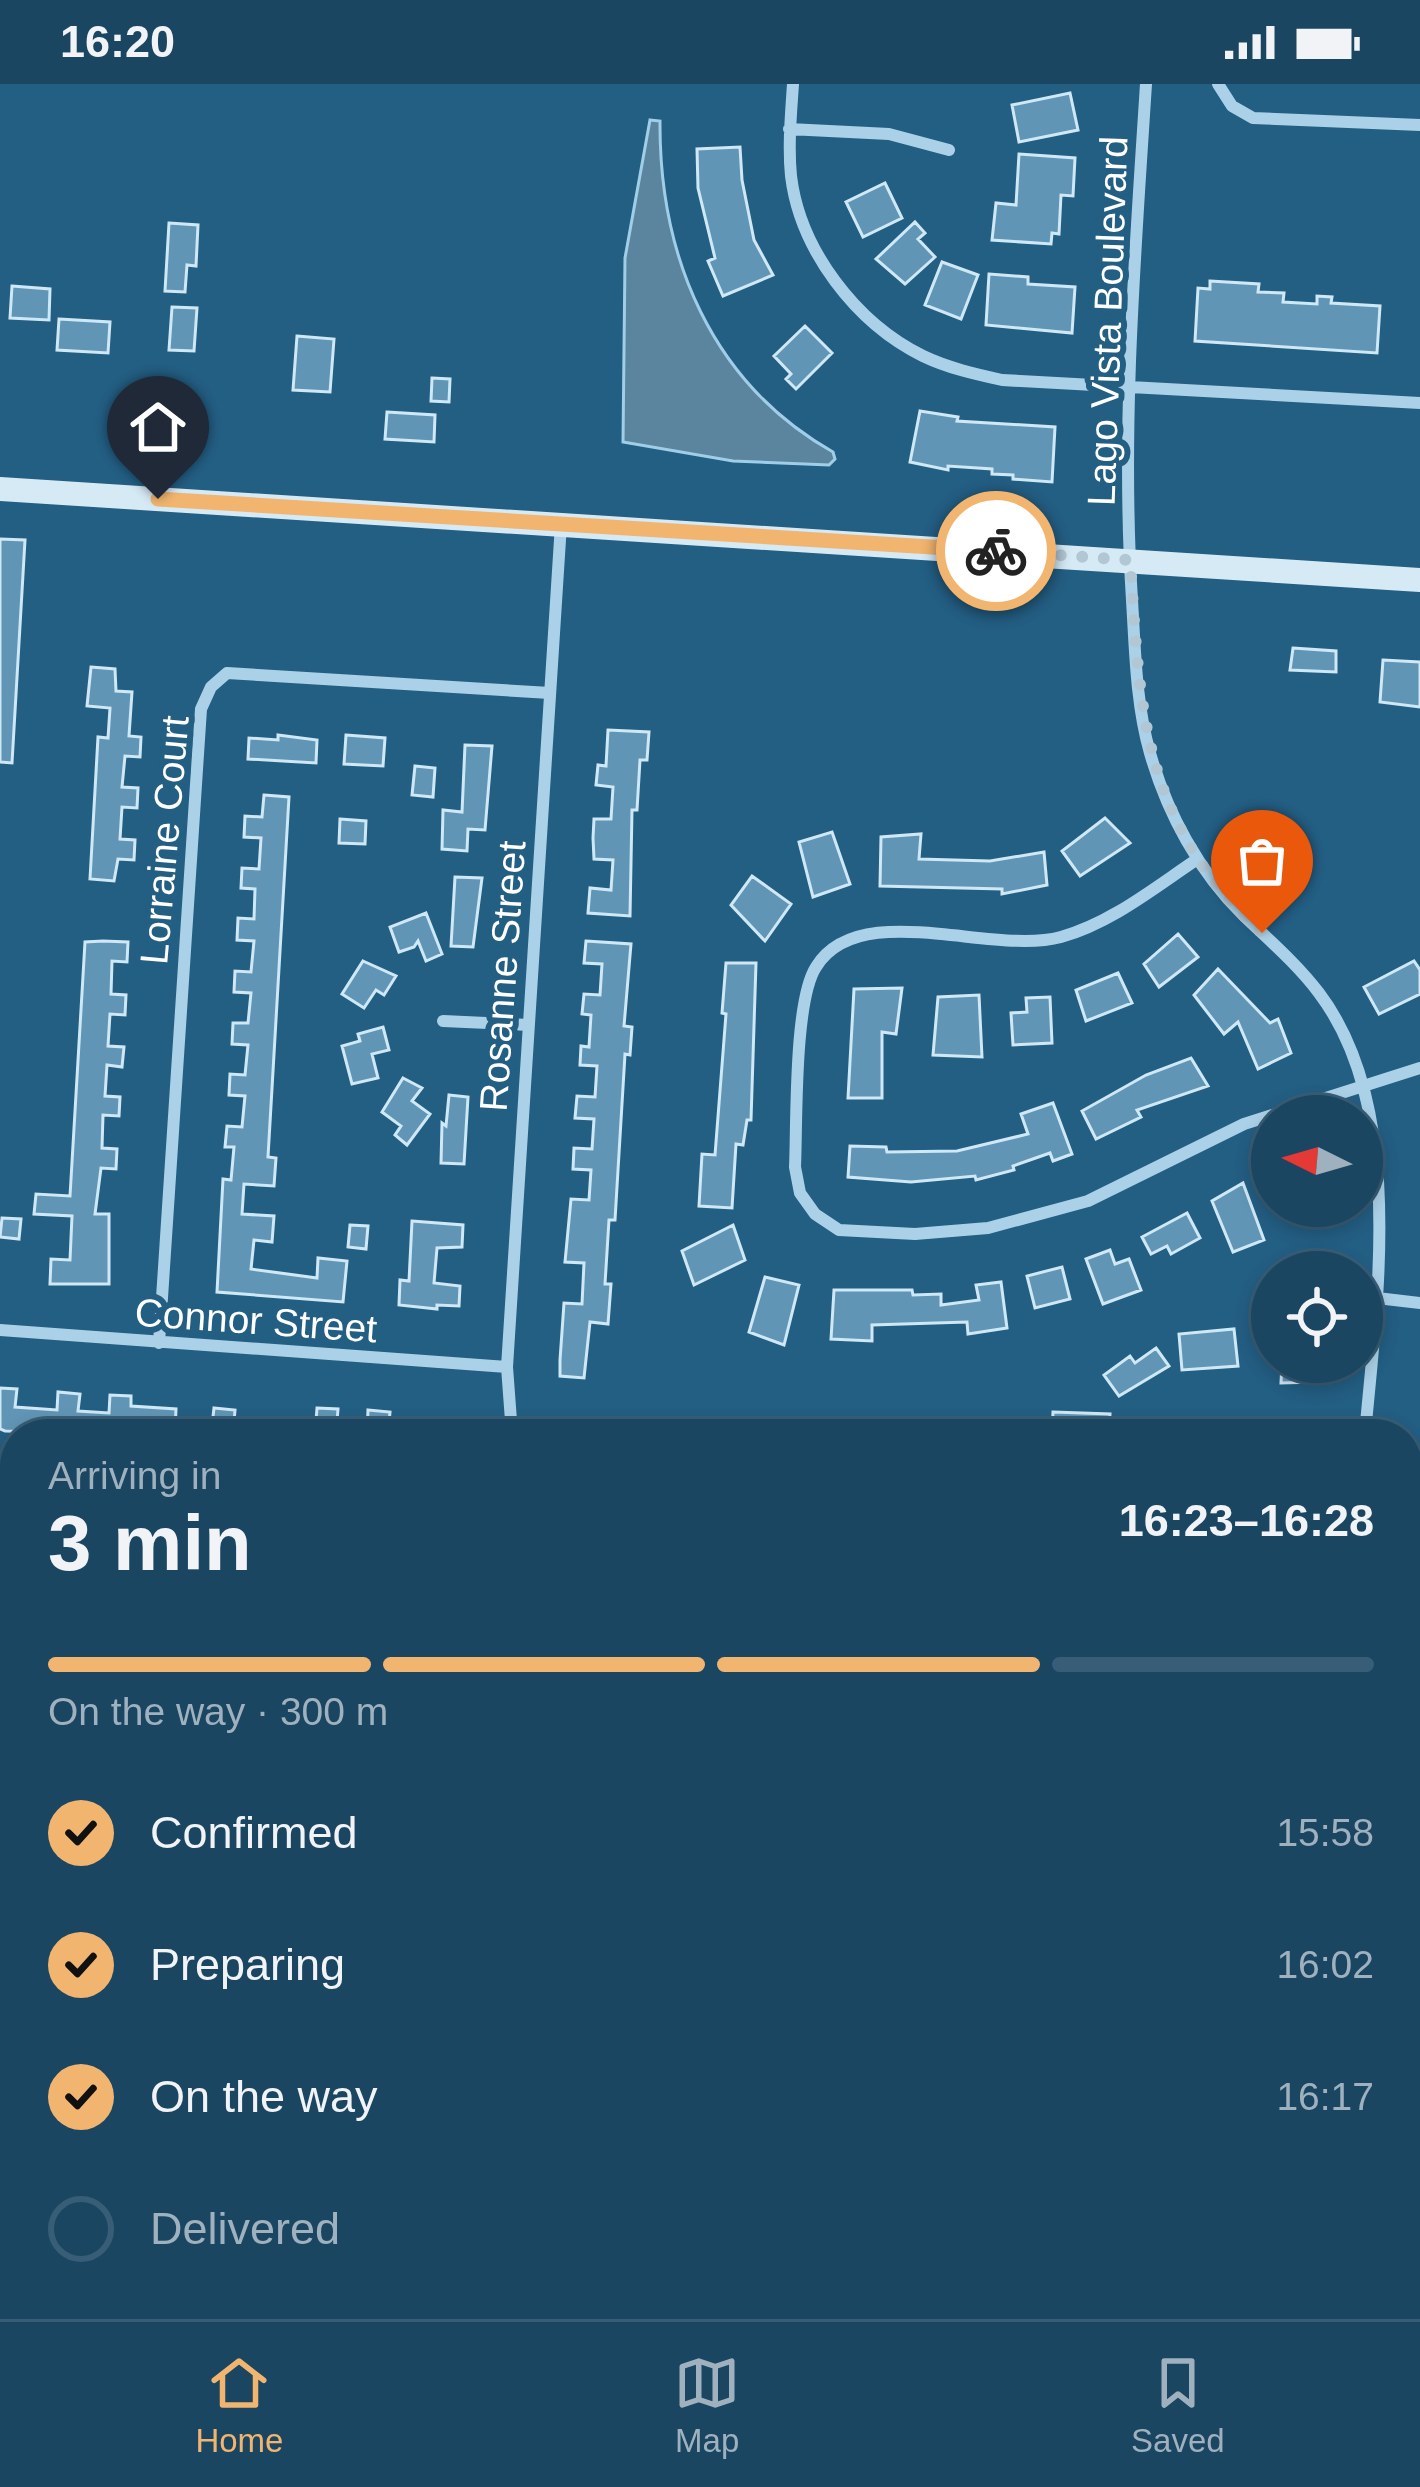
<!DOCTYPE html>
<html lang="en">
<head>
<meta charset="utf-8">
<style>
	:root { --surface:#1a4662; --page:#234d68; --text:#f1f3f6; --muted:#9fb1be; --line:#385e77; --accent:#f2b56f }
	body { margin:0; font-family:Arial,sans-serif; background:var(--page); color:var(--text); height:100vh; display:flex; flex-direction:column; font-size:45px; white-space:nowrap }
	* { box-sizing:border-box; margin:0 }
	p { font-size:39px; color:var(--muted) }
	.icon { flex:none; width:66px; height:66px; fill:none; stroke:currentColor; stroke-width:2; stroke-linecap:round; stroke-linejoin:round }
	.map { position:relative; flex:1; overflow:hidden }
	.panel { position:absolute; left:0px; top:1335px; width:1422px; height:900px; display:flex; flex-direction:column; background:var(--surface); border-radius:48px 48px 0 0; box-shadow:0 6px 18px #0003,0 0 0 3px var(--line) }
	.panel>* { flex:none }
	.needle { width:78px; rotate:275deg }
	.fabs { position:absolute; left:1251px; top:1011px; display:grid; gap:24px }
	.fabs a { display:grid; place-items:center; width:132px; height:132px; border-radius:50%; background:var(--surface); box-shadow:0 6px 18px #0003,0 0 0 3px var(--line); font-size:60px }
	.pin { position:absolute; display:grid; place-items:center; width:102px; height:102px; color:#fff; margin:-123px -51px; border-radius:50% 50% 50% 0; rotate:-45deg; box-shadow:0 0 12px #0007 }
	.pin .icon { rotate:45deg }
	.courier { position:absolute; display:grid; place-items:center; width:120px; height:120px; margin:-60px; border:9px solid #f2b56f; border-radius:50%; background:#fff; color:#222; box-shadow:0 3px 15px #0007 }
	.overview em { font-style:normal; font-weight:800 }
	.overview div { display:flex; flex-direction:column-reverse }
	.overview { display:flex; align-items:center; justify-content:space-between; height:204px; padding:0 48px }
	h1 { font-size:78px; font-weight:800; line-height:90px }
	.bar { display:grid; grid-template-columns:repeat(4,1fr); gap:18px 12px; align-content:center; height:144px; padding:0 48px }
	.bar i { height:15px; border-radius:9px; background:var(--line) }
	.bar .current { background:var(--accent) }
	.bar p { grid-column:span 4 }
	ol { padding:0 48px; list-style:none }
	li { display:flex; align-items:center; gap:36px; height:132px }
	li p { margin-inline-start:auto }
	li .icon { padding:12px; border-radius:50%; background:var(--accent); color:#111; stroke-width:4 }
	li:last-child { color:var(--muted) }
	li i { width:66px; height:66px; border:6px solid var(--line); border-radius:50% }
	.status { display:flex; justify-content:space-between; align-items:center; height:84px; padding:0 60px; background:var(--surface); direction:ltr }
	.status svg { height:33px; fill:currentColor }
	.tab-bar { display:flex; justify-content:space-around; align-items:center; height:168px; border-top:3px solid var(--line); background:var(--surface); font-size:33px; color:var(--muted) }
	.tab-bar a { display:grid; justify-items:center; gap:6px }
	.tab-bar .current { color:var(--accent) }
	.map>svg:first-child { display:block }
	.water { fill:#5b859e; stroke:#a0cee9; stroke-width:3 }
	.building { fill:#6195b5; stroke:#cfe8f6; stroke-width:3 }
	.lines { fill:none; stroke-linecap:round; stroke-linejoin:round }
	.street { stroke:#abd1e8; stroke-width:12 }
	.secondary { stroke:#d6eaf6; stroke-width:24 }
	.done { stroke:#b2c7d4; stroke-width:12; stroke-dasharray:0 21.6 }
	.route { stroke:#f2b56f; stroke-width:15 }
	.labels { text-anchor:middle; stroke-width:12; stroke-linejoin:round; paint-order:stroke }
	.street-label { font-size:39px; fill:#fff; stroke:#235e83 }
</style>
</head>
<body>
<div class="status"><b>16:20</b><svg viewBox="0 0 49 12"><path d="M0 12V9h3v3zM5 12V6h3v6zM10 12V3h3v9zM15 12V0h3v12zM26 1h20v11H26zM47 4h2v5h-2z"/></svg></div>
<div class="map">
<svg width="1420" height="2235" viewBox="0 0 1420 2235">
	<rect width="100%" height="100%" fill="#235e83"/>
	<!-- water -->
	<path class="water" d="M650,36L660,37C659,172 711,299 833,368L835,375L829,381L733,377L623,358L625,174Z"/>
	<!-- building -->
	<path class="building" d="M1070,9L1078,46L1019,58L1012,21Z
		M740,63L742,96L754,156L773,191L723,212L708,177L715,174L698,104L697,65Z
		M1019,70L1075,74L1073,112L1061,111L1059,150L1052,149L1051,160L992,156L996,119L1016,121Z
		M885,99L902,134L863,153L846,118Z
		M915,138L925,149L918,155L935,173L905,200L876,175Z
		M169,139L198,141L196,182L187,181L185,208L165,207Z
		M942,178L978,191L961,235L925,221Z
		M989,190L1028,193V200L1075,203L1072,249L986,241Z
		M1210,197L1259,200L1258,208L1284,209L1283,218L1317,220V212L1332,213L1331,219L1380,222L1377,269L1195,257L1198,204L1210,205Z
		M12,202L50,205L49,236L10,234Z
		M172,223L197,224L194,267L169,266Z
		M59,235L110,238L108,269L57,266Z
		M805,242L832,269L796,305L786,295L791,290L774,272Z
		M297,252L334,255L330,308L293,306Z
		M432,294L450,295L449,318L431,317Z
		M920,327L958,333L957,337L1055,343L1052,398L1013,395V391L992,390V385L948,382V386L910,378Z
		M387,328L435,331L434,358L385,355Z
		M0,455L25,456L12,679L0,678Z
		M1293,564L1336,567V588L1290,586Z
		M1383,576L1420,578V623L1380,618Z
		M91,583L115,585L116,607L132,608L129,652L141,653L140,673L125,672L122,703L138,704L137,724L122,723L120,755L135,756L134,776L118,775L114,797L90,795L98,653L108,654L110,624L87,622Z
		M608,646L649,648L647,676H640L637,726H632L630,832L588,829L590,804L611,806L613,776L594,775L593,754L594,735H611L613,703L596,701L598,681L606,682Z
		M278,651L317,656L316,679L248,675L249,654L278,656Z
		M346,651L385,654L383,682L344,680Z
		M465,661L492,662L485,746L468,745L467,767L442,765L443,726L462,728Z
		M415,682L435,684L433,713L412,711Z
		M264,711L289,713L268,1073L276,1074L274,1102L244,1100L242,1130L274,1132L272,1158L254,1156L251,1185L317,1194L318,1174L347,1177L343,1218L217,1208L223,1095L231,1096L234,1063H225L227,1042L242,1043L245,1012L229,1011L230,990L245,991L248,961L232,960L233,939H248L251,909L234,908L235,887L251,888L254,857L237,856L238,834L254,835L255,805L241,804L242,784L259,785L261,754L244,753L245,732L262,733Z
		M1105,734L1130,759L1080,792L1062,767Z
		M340,735L366,737L365,760L339,759Z
		M832,748L850,800L813,813L799,758Z
		M921,750L919,775L990,777L1044,768L1047,801L1002,810V805L880,802L881,753Z
		M752,792L791,820L765,857L731,821Z
		M455,793L482,794L473,863L451,862Z
		M426,829L442,870L426,877L418,857L414,863L399,868L390,843Z
		M1178,850L1198,873L1159,903L1144,880Z
		M103,857L128,858L127,878L112,877L111,910L126,911L125,931L110,930L108,962L124,963L122,983L107,981L105,1012L120,1013L119,1032L103,1031L102,1064L117,1065L116,1085L101,1084L95,1130H109V1200H50L51,1175L70,1176L72,1132L34,1130L36,1110L70,1112L85,858Z
		M586,857L631,860L624,942L632,943L630,971L625,970L615,1136H609L605,1200H611L608,1240L590,1238L584,1294L560,1292V1276L564,1219L582,1220L584,1179L565,1178L571,1115L589,1116L591,1086L573,1085L574,1064L592,1065L594,1035L575,1034L577,1012L595,1013L597,982L580,981L581,962L589,963L591,931L582,930L584,910L600,911L602,880L584,879Z
		M363,877L396,892L384,911L376,906L364,924L342,910Z
		M1414,877L1420,886V910L1379,930L1364,903Z
		M726,879H756L751,1036H747L743,1061L736,1060L732,1124L699,1122L702,1070L715,1071L726,930L722,929Z
		M1218,885L1270,939L1278,935L1291,969L1258,985L1238,938L1224,950L1194,911Z
		M1118,889L1132,919L1086,937L1076,906Z
		M902,904L896,950L882,948V1014H848L854,905Z
		M979,911L982,973L933,971L938,913Z
		M1050,913L1052,959L1013,961L1011,929L1027,928L1026,914Z
		M383,943L389,966L372,970L378,994L352,1000L342,962L360,957L358,950Z
		M1191,974L1208,1002L1137,1026L1141,1033L1096,1055L1082,1027L1146,991Z
		M403,994L422,1004L412,1017L430,1030L407,1061L395,1051L401,1042L382,1028Z
		M449,1011L468,1013L464,1080L441,1079L442,1039L446,1042Z
		M1053,1019L1072,1070L1053,1077L1050,1069L1013,1082L1014,1086L976,1096L975,1092L911,1098L848,1093L850,1062L886,1063L887,1068L957,1067L1028,1050L1021,1030Z
		M1243,1099L1264,1156L1233,1168L1212,1117Z
		M1187,1129L1200,1154L1171,1170L1167,1162L1151,1170L1142,1153Z
		M2,1134L21,1135L19,1155L0,1153Z
		M412,1137L463,1141L462,1163L437,1164L434,1199L460,1202L459,1222L437,1221V1225L399,1221L400,1196L409,1197Z
		M350,1141L368,1142L366,1165L348,1163Z
		M733,1141L745,1176L694,1201L682,1167Z
		M1110,1166L1115,1180L1129,1175L1141,1206L1103,1220L1086,1175Z
		M1062,1183L1070,1215L1035,1224L1027,1192Z
		M765,1193L799,1201L784,1261L749,1248Z
		M1001,1198L1007,1244L968,1250L967,1238L872,1241V1257L831,1255L834,1206H912L913,1211L941,1210V1221L979,1216L976,1201Z
		M1234,1245L1238,1282L1182,1286L1179,1250Z
		M1156,1264L1169,1282L1119,1312L1104,1291L1130,1272L1135,1279Z
		M1282,1278H1320L1318,1298L1281,1299Z
		M0,1304L17,1305L15,1323L57,1326L58,1308L80,1310L78,1327L109,1329L110,1311L131,1312V1322L176,1325L175,1350L5,1347L0,1345Z
		M214,1324L235,1326L233,1350H211Z
		M317,1324L338,1325L336,1350H315Z
		M368,1326L390,1328L388,1350H367Z
		M1053,1328L1110,1330L1109,1350H1052Z
		M0,1444L15,1445V1489L0,1488Z
		M0,1751L15,1760V1781L0,1805Z
		M104,2220H145L143,2235H104Z
		M358,2220H389L388,2235H357Z
		M697,2220H753L752,2235H696Z
		M983,2220H1032L1037,2235H989Z
		M1056,2220H1109L1108,2235H1055Z"/>
	<g class="lines">
		<!-- street -->
		<path class="street" d="M793,0C791,30 788,62 791,92C800,166 856,239 923,272C948,284 975,290 1002,296L1420,319
			M1146,0C1135,172 1121,344 1132,516C1135,565 1136,621 1150,669C1167,729 1199,788 1244,832C1270,857 1297,880 1319,909C1406,1024 1377,1216 1365,1350
			M1218,0L1232,22L1253,34L1420,41
			M789,45L889,50L949,66
			M1196,776C1154,804 1111,839 1061,853C991,872 859,813 816,883C794,917 797,1038 795,1083L800,1109L815,1130L839,1146L915,1150L988,1144L1088,1117L1244,1040L1420,984
			M443,937L529,941
			M1377,1214L1420,1219
			M0,1246L507,1283
			M159,1259L201,625L211,603L227,589L550,609
			M512,1350L507,1283L561,440
			M1234,1350H1346
			M1407,1474L1420,1475
			M0,1536L15,1537
			M1407,1942L1420,1937
			M0,1974L15,1975
			M93,2235L94,2220
			M324,2235L325,2220
			M794,2235L795,2220
			M1369,2235L1370,2220"/>
		<!-- secondary -->
		<path class="secondary" d="M0,405L1420,496"/>
	</g>
	<g class="lines">
		<!-- done -->
		<path class="done" d="M996,467L1130,476C1140,628 1142,739 1262,849"/>
		<!-- route -->
		<path class="route" d="M158,415L996,467"/>
	</g>
	<g class="labels">
		<!-- street labels -->
		<g class="street-label">
			<text transform="translate(1107 237) rotate(-88)" y="14">Lago Vista Boulevard</text>
			<text transform="translate(164 756) rotate(-85)" y="14">Lorraine Court</text>
			<text transform="translate(502 892) rotate(-86)" y="14">Rosanne Street</text>
			<text transform="translate(256 1236) rotate(4)" y="14">Connor Street</text>
		</g>
	</g>
</svg>
<div class="fabs">
<a><svg class="needle" viewBox="-14 -14 28 28"><path d="M0-13l5 13h-10z" fill="#e53935"/><path d="M0 13l5-13h-10z" fill="#9fb1be"/></svg></a>
<a><svg class="icon" aria-label="locate" viewBox="0 0 24 24"><circle cx="12" cy="12" r="6"/><path d="M12 2v4M12 18v4M2 12h4M18 12h4"/></svg></a>
</div>
<div class="pin" style="left:1262px;top:849px;background:#ea580c"><svg class="icon" aria-label="bag" viewBox="0 0 24 24"><path d="M5 8h14l-1 12H6zM9 8a3 3 0 0 1 6 0"/></svg></div>
<div class="pin" style="left:158px;top:415px;background:#1f2937"><svg class="icon" aria-label="home" viewBox="0 0 24 24"><path d="M3 11l9-7 9 7M6 9v11h12V9"/></svg></div>
<div class="courier" style="left:996px;top:467px"><svg class="icon" aria-label="bike" viewBox="0 0 24 24"><circle cx="6" cy="16" r="4"/><circle cx="18" cy="16" r="4"/><path d="M6 16l4-8h5l3 8M10 8l3 8H6M13 5h3"/></svg></div>
<section class="panel">
<div class="overview"><div><h1>3 min</h1><p>Arriving in</p></div><em>16:23–16:28</em></div>
<div class="bar"><i class="current"></i><i class="current"></i><i class="current"></i><i></i><p>On the way · 300 m</p></div>
<ol>
<li><svg class="icon" aria-label="check" viewBox="0 0 24 24"><path d="M5 12l5 5 9-10"/></svg>Confirmed<p>15:58</p></li>
<li><svg class="icon" aria-label="check" viewBox="0 0 24 24"><path d="M5 12l5 5 9-10"/></svg>Preparing<p>16:02</p></li>
<li><svg class="icon" aria-label="check" viewBox="0 0 24 24"><path d="M5 12l5 5 9-10"/></svg>On the way<p>16:17</p></li>
<li><i></i>Delivered</li>
</ol>
</section>
</div>
<nav class="tab-bar">
<a class="current"><svg class="icon" aria-label="home" viewBox="0 0 24 24"><path d="M3 11l9-7 9 7M6 9v11h12V9"/></svg>Home</a>
<a><svg class="icon" aria-label="map" viewBox="0 0 24 24"><path d="M3 6l6-2 6 2 6-2v14l-6 2-6-2-6 2zM9 4v14M15 6v14"/></svg>Map</a>
<a><svg class="icon" aria-label="saved" viewBox="0 0 24 24"><path d="M7 4h10v16l-5-4-5 4z"/></svg>Saved</a>
</nav>
</body>
</html>
